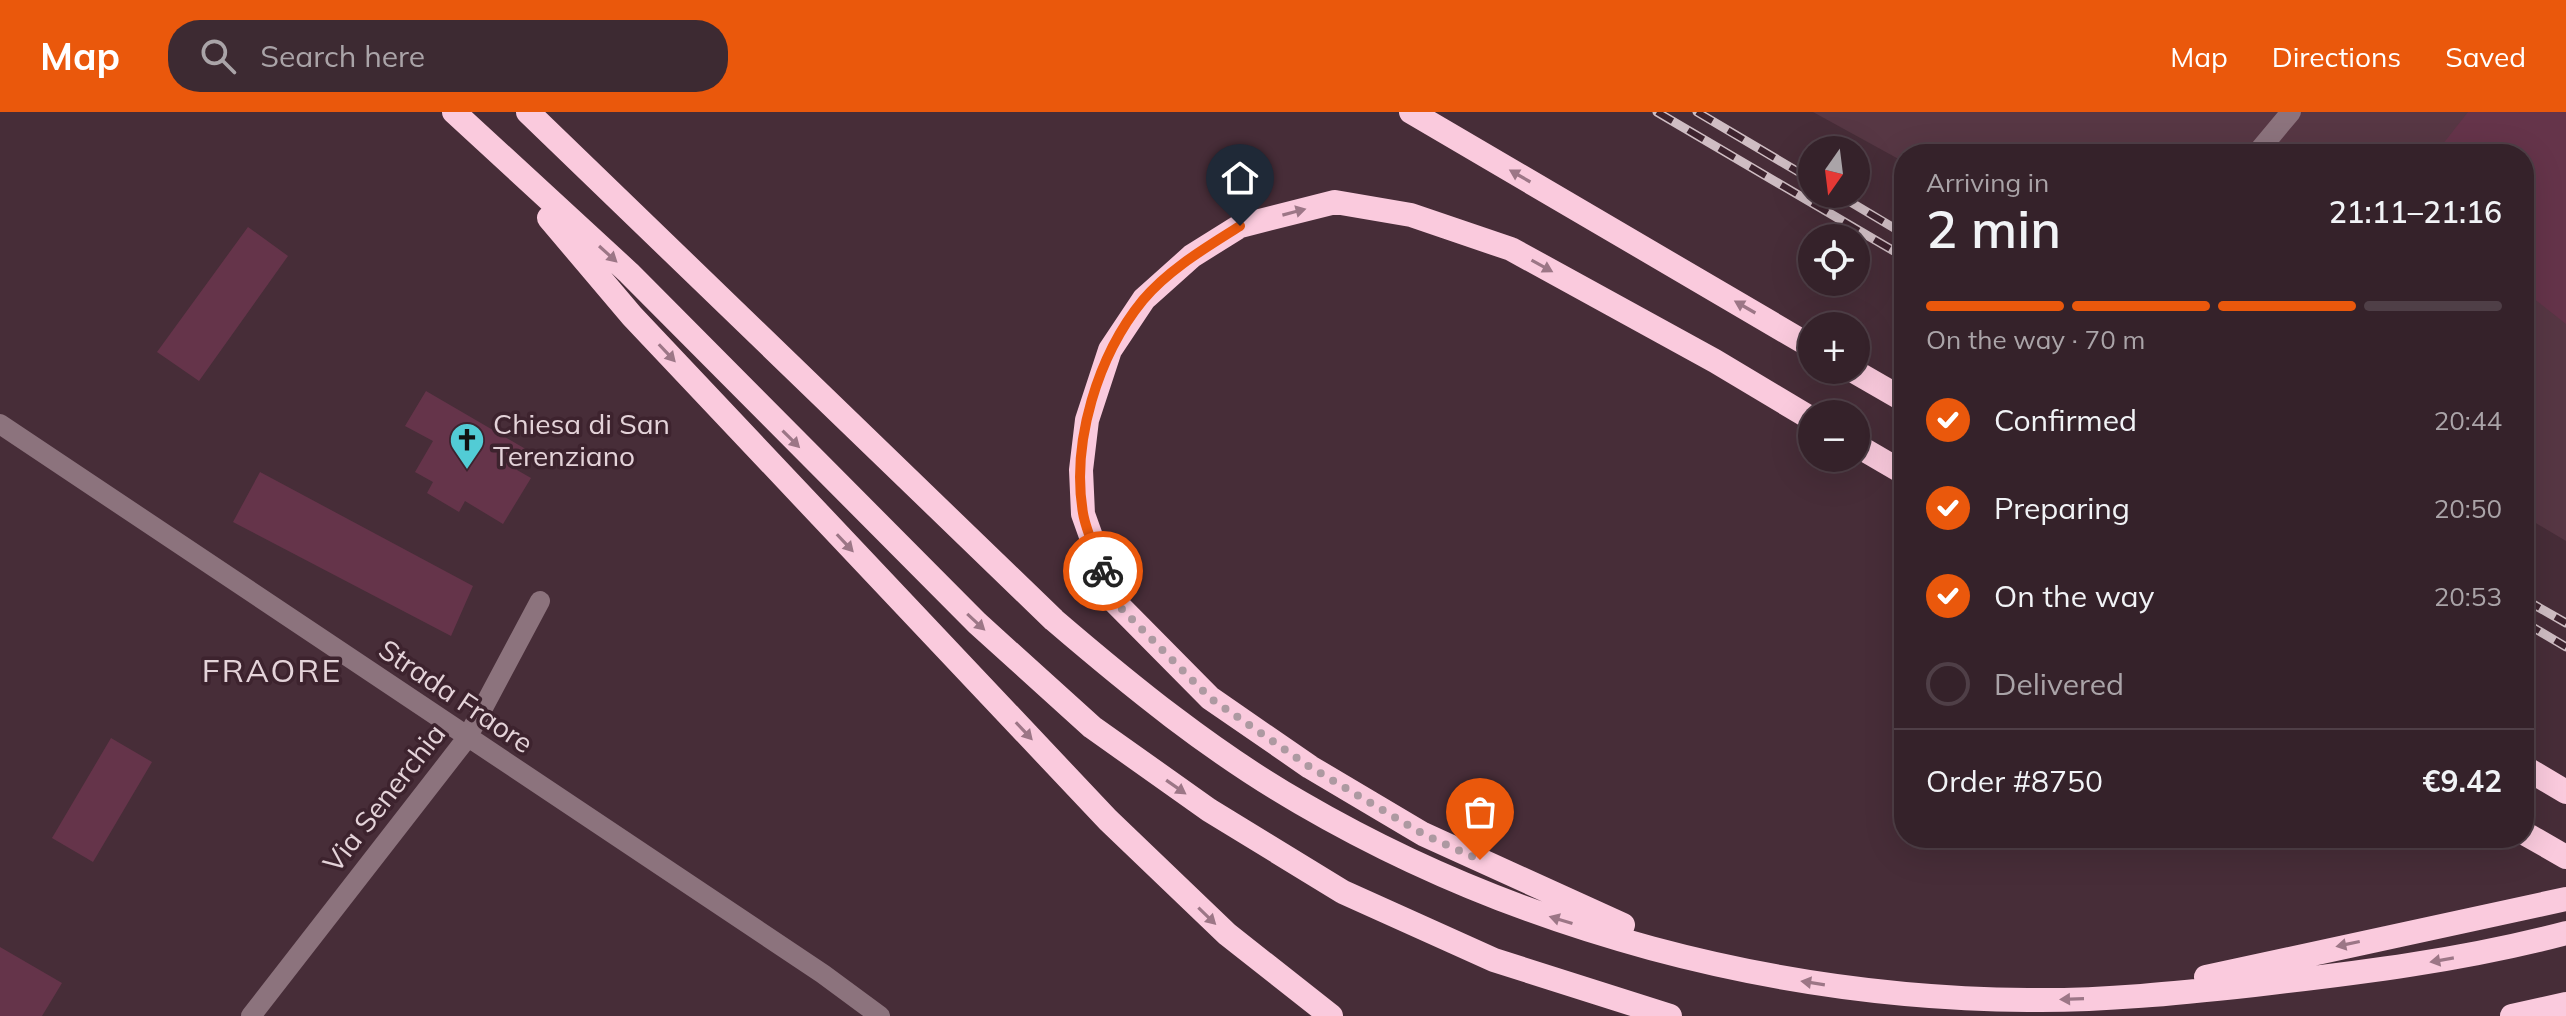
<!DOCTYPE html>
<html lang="en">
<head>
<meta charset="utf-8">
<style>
	:root { --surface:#35222a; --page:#3d2a32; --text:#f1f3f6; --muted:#aaa4a8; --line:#4f3f47; --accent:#ea580c }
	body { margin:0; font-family:Mulish,sans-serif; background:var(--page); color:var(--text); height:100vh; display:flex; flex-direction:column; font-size:30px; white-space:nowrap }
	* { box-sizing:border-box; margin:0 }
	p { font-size:26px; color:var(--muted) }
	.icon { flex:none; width:44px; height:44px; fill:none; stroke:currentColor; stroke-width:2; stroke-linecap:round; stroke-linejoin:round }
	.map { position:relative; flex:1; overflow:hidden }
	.side { position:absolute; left:1894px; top:32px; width:640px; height:704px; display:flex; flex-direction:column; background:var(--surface); border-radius:32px; box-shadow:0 8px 32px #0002,0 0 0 2px var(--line) }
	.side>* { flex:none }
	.needle { width:52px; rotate:194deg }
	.tools { position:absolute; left:1798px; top:24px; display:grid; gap:16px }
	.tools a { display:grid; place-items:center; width:72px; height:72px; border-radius:50%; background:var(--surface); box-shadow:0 8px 32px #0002,0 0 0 2px var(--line); font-size:40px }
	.pin { position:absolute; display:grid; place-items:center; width:68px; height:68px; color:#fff; margin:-82px -34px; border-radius:50% 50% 50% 0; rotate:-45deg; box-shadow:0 0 8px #0007 }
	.pin .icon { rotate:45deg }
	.courier { position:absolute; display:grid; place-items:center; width:80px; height:80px; margin:-40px; border:6px solid #ea580c; border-radius:50%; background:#fff; color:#222; box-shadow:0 2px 10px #0007 }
	.headline em { font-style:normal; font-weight:600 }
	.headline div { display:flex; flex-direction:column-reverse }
	.headline { display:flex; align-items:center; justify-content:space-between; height:136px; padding:0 32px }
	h1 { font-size:52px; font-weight:600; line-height:60px }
	.bar { display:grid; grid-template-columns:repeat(4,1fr); gap:12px 8px; align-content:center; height:96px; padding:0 32px }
	.bar i { height:10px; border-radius:6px; background:var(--line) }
	.bar .current { background:var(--accent) }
	.bar p { grid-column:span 4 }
	.line { display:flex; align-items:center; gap:20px; padding:0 32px; border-top:2px solid var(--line) }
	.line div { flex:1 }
	ol { padding:0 32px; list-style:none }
	li { display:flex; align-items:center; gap:24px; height:88px }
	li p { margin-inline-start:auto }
	li .icon { padding:8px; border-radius:50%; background:var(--accent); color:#fff; stroke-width:4 }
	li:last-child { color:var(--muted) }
	li i { width:44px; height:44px; border:4px solid var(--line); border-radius:50% }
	header { display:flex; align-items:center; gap:48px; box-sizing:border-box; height:112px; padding:0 40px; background:var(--accent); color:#fff }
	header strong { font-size:38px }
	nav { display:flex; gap:44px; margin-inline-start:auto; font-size:28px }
	.search { width:560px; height:72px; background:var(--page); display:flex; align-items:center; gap:20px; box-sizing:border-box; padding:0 28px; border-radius:32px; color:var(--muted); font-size:30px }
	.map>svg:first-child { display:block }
	.built { fill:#573744 }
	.building { fill:#65344a }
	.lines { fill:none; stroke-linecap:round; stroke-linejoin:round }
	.minor { stroke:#8c737d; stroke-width:20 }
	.highway { stroke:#facadd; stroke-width:24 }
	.rail-casing { stroke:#cfbdc3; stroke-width:9 }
	.rail { stroke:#3d232e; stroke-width:6; stroke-dasharray:18; stroke-linecap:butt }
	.oneway { fill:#9c7686 }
	.done { stroke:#ad99a1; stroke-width:8; stroke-dasharray:0 14.4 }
	.route { stroke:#ea580c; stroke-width:10 }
	.labels { text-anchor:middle; stroke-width:7; stroke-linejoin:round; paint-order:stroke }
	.poi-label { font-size:28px; fill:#e4d3d9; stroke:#3d232e; text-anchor:start }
	.street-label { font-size:28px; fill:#e4d3d9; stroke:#3d232e }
	.quarter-label { font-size:32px; letter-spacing:2px; fill:#e4d3d9; stroke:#3d232e }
</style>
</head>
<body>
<header>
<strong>Map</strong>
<div class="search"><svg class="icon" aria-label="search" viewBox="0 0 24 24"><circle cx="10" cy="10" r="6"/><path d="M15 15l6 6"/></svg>Search here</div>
<nav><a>Map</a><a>Directions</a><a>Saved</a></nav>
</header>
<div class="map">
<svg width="2566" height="904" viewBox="0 0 2566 904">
	<rect width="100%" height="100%" fill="#472d38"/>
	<!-- built -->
	<path class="built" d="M1813,0H2566V429L2524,404V42H1904V50Z"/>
	<!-- building -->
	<path class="building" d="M2468,0H2566V212L2533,186L2524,198V42H2435Z
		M248,115L288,144L199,269L157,240Z
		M426,279L529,339L517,358L531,366L503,412L465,389L459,400L427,381L433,370L415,360L433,329L405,314Z
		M260,360L473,474L451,524L233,410Z
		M111,626L152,650L93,750L52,726Z
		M0,835L62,871L42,904H0Z"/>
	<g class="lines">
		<!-- minor -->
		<path class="minor" d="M2256,42L2291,0
			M0,312L823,862L880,904
			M251,904L467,626L540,489"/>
		<!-- highway -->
		<path class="highway" d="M454,0L629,161L977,511L1092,615L1209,698L1343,780L1494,848L1670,904
			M528,0L1054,508C1131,574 1212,640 1301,691C1519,818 1776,886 2028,888C2104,889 2179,881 2254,873C2359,861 2464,848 2566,821
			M1411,0L1812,235
			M549,106L632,204L1108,708L1227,822L1331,904
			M1852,258L1904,288
			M1856,333L1904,361
			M2524,655L2566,680
			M2524,721L2566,745
			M1623,813L1423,722L1310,655L1210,586L1114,489L1083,402L1081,358L1087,308L1110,238L1144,187L1192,144L1240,114L1335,90L1411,103L1511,137L1715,249L1812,307
			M2206,865L2566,787
			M2512,904L2566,892"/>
		<defs>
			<path id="rail" d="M1657,0L1904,145
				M1697,0L1812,68
				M1837,82L1904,122
				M2524,487L2566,511
				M2524,510L2566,535"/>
		</defs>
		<!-- rail casing -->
		<use href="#rail" class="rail-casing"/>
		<!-- rail -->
		<use href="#rail" class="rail"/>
	</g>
	<!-- one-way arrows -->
	<defs><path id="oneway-solid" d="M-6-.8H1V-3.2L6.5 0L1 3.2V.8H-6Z" transform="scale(2)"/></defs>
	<g class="oneway">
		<use href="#oneway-solid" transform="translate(1520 64) rotate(-150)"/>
		<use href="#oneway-solid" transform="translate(1294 100) rotate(-15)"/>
		<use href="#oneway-solid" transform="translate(608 142) rotate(42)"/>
		<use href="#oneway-solid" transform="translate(1542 154) rotate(29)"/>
		<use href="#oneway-solid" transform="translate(1745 195) rotate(-150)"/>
		<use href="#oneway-solid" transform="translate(667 241) rotate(47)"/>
		<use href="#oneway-solid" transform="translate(791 327) rotate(45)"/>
		<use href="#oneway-solid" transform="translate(845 431) rotate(47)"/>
		<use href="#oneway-solid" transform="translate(976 510) rotate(43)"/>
		<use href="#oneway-solid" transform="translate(1024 619) rotate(47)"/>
		<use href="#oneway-solid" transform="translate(1176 675) rotate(35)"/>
		<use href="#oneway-solid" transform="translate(1207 804) rotate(44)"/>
		<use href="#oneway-solid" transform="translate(1561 808) rotate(-163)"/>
		<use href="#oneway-solid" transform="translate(2348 832) rotate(168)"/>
		<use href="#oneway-solid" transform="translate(2442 848) rotate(170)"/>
		<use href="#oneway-solid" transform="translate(1813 871) rotate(-171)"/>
		<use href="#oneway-solid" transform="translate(2072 887) rotate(178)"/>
	</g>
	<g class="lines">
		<!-- done -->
		<path class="done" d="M1103,459L1114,489L1210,586L1310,655L1423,722L1480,748"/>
		<!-- route -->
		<path class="route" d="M1103,459C1097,441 1086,420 1083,401C1071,330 1098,243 1143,188C1169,157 1207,135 1240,114"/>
	</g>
	<!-- icons -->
	<defs>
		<symbol id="church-pin" viewBox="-11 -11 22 30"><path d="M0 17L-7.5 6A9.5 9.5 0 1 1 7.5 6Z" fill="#52ccd5" stroke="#3d232e"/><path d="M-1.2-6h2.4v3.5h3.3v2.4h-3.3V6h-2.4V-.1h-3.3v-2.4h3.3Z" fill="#111"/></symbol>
	</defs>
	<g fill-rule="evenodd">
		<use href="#church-pin" x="447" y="308" width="40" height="54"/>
	</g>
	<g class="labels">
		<!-- poi labels -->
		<g class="poi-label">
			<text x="493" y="322">Chiesa di San<tspan x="493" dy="32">Terenziano</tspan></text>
		</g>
		<!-- street labels -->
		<g class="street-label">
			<text transform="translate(456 584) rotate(34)" y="10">Strada Fraore</text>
			<text transform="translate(384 686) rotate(-52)" y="10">Via Senerchia</text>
		</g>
		<!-- quarter labels -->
		<g class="quarter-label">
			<text x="272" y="570">FRAORE</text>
		</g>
	</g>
</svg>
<div class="tools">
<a><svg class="needle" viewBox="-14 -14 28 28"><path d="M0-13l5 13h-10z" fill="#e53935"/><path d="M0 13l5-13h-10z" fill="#aaa4a8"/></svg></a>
<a><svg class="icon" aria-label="locate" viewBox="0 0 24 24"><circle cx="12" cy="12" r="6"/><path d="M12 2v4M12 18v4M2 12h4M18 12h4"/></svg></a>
<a>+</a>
<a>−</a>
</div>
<div class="pin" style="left:1480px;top:748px;background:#ea580c"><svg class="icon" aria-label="bag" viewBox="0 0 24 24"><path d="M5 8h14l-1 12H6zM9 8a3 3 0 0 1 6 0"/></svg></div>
<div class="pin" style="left:1240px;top:114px;background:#1f2937"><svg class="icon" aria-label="home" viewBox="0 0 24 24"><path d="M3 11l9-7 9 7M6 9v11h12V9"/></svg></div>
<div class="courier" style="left:1103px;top:459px"><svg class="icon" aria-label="bike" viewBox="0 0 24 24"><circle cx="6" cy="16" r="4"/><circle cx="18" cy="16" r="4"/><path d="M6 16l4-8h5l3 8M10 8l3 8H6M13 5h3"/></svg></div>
<section class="side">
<div class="headline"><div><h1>2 min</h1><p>Arriving in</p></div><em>21:11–21:16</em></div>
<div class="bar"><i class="current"></i><i class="current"></i><i class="current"></i><i></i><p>On the way · 70 m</p></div>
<ol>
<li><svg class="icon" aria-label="check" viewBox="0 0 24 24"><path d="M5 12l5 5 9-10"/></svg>Confirmed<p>20:44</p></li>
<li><svg class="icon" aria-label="check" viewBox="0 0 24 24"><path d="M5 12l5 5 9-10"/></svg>Preparing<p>20:50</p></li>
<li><svg class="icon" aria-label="check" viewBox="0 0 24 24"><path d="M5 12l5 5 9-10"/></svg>On the way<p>20:53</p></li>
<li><i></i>Delivered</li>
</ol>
<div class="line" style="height:104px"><div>Order #8750</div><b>€9.42</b></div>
</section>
</div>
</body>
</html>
